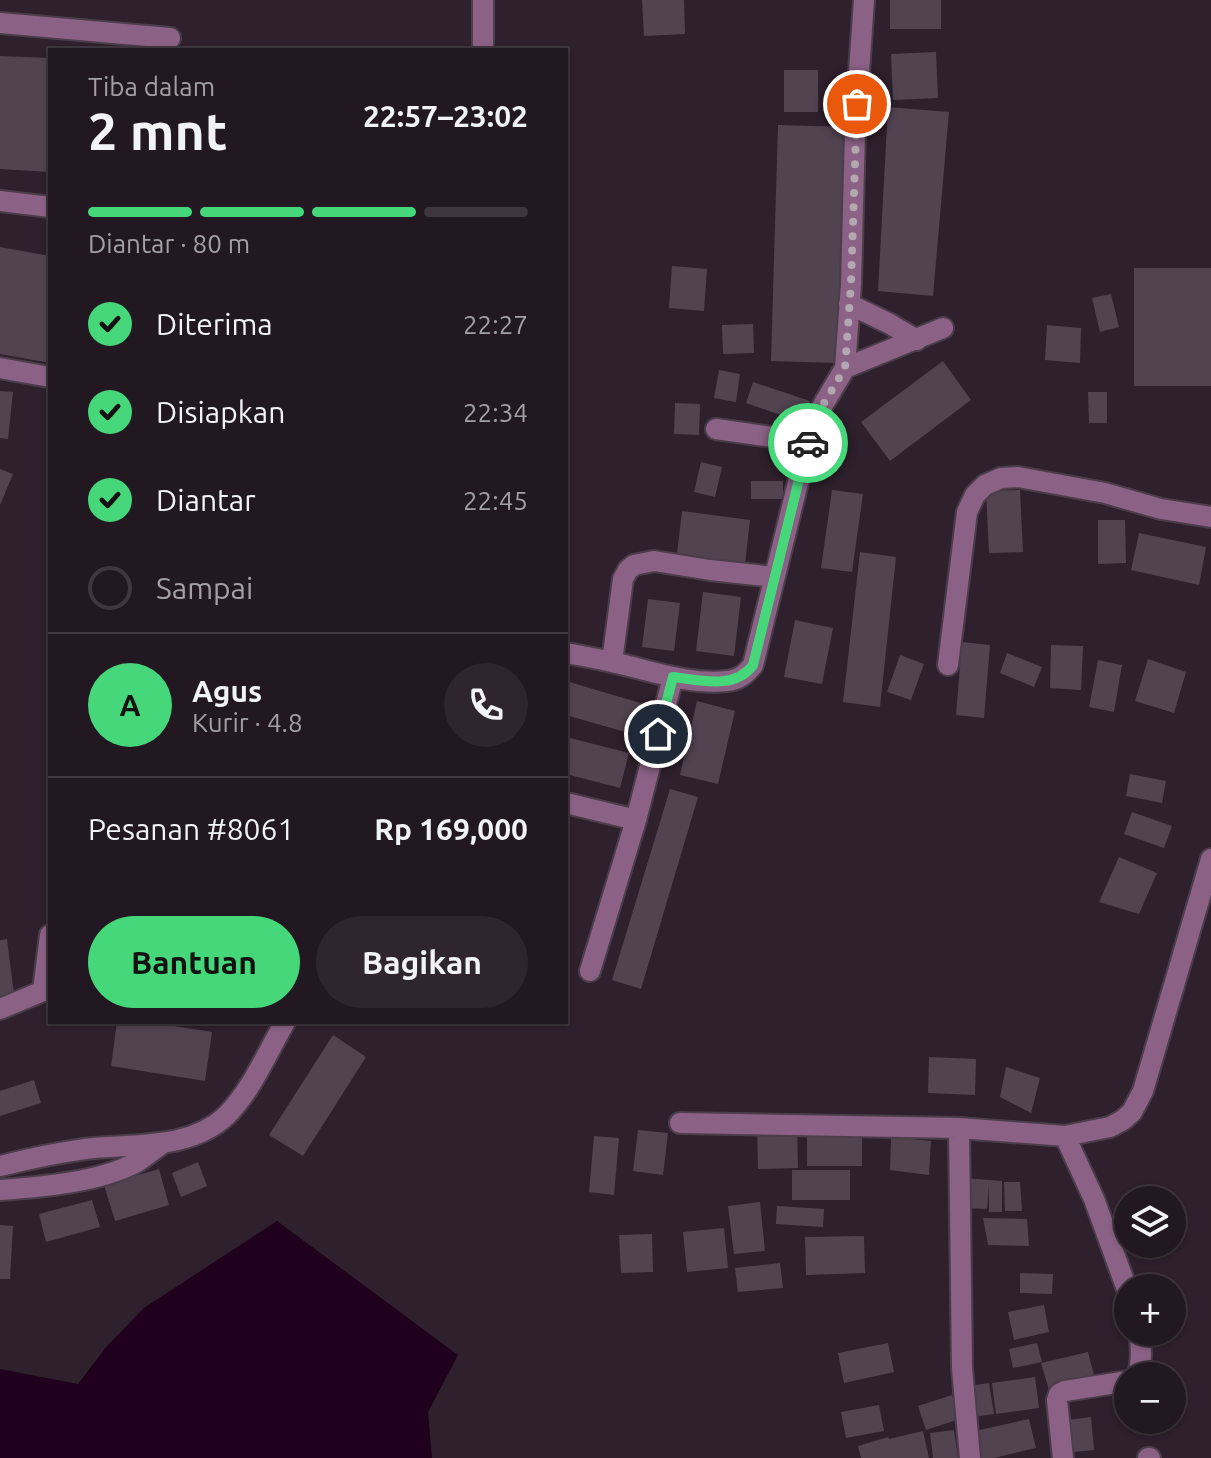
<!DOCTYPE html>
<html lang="id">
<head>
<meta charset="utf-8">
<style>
	:root { --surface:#221821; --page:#2e252e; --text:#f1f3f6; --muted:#a2a0a5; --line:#3f373f; --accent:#45d77a }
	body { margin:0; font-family:Ubuntu,sans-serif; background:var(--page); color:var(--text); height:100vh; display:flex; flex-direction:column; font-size:30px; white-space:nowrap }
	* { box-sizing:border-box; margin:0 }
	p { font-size:26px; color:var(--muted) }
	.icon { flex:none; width:44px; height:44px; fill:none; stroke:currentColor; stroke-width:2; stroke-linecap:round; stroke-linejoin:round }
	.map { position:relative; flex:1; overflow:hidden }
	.panel { position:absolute; left:48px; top:48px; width:520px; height:976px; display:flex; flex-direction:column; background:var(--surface); border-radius:0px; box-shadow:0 2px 6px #0004,0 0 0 2px var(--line) }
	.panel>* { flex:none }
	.tools { position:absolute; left:1114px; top:1186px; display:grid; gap:16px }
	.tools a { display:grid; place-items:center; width:72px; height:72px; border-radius:50%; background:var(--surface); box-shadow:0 2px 6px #0004,0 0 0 2px var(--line); font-size:40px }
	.pin { position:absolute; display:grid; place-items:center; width:68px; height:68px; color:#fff; margin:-34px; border:4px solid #fff; border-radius:50%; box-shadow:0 2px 8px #0007 }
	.courier { position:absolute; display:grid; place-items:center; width:80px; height:80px; margin:-40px; border:6px solid #45d77a; border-radius:50%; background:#fff; color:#222; box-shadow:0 2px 10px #0007 }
	.summary em { font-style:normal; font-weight:600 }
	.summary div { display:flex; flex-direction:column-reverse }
	.summary { display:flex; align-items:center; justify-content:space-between; height:136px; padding:0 40px }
	h1 { font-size:52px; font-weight:600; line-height:60px }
	.bar { display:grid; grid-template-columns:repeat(4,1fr); gap:12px 8px; align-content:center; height:96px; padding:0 40px }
	.bar i { height:10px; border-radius:6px; background:var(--line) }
	.bar .active { background:var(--accent) }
	.bar p { grid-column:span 4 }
	.line { display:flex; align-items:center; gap:20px; padding:0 40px; border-top:2px solid var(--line) }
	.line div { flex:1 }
	.round { display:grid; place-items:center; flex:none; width:84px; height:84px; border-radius:42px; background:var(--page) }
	ol { padding:0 40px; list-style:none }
	li { display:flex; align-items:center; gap:24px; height:88px }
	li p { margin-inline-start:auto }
	li .icon { padding:8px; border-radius:50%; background:var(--accent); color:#111; stroke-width:4 }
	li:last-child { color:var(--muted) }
	li i { width:44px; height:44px; border:4px solid var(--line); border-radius:50% }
	.button { display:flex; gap:16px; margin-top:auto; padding:16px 40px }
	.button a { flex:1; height:92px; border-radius:48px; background:var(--accent); color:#111; font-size:32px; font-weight:600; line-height:92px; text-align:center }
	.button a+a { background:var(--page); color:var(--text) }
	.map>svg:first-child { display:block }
	.water { fill:#1f001d }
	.building { fill:#524350 }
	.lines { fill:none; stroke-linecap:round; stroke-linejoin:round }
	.street-casing { stroke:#4b3d49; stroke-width:24 }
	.street { stroke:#8b6185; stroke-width:20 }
	.done { stroke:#b3a7b1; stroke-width:8; stroke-dasharray:0 14.4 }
	.route { stroke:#45d77a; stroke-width:10 }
</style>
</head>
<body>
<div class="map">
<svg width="1211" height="1458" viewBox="0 0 1211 1458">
	<rect width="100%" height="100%" fill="#2e202c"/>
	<!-- water -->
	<path class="water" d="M277,1221L458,1355L428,1412L432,1458H0V1369L78,1384L107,1346L144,1308Z"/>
	<!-- building -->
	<path class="building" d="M642,0H684L685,34L644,36Z
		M890,0H941V29H890Z
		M936,52L938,98L893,100L891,54Z
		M0,56L50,58V172L0,169Z
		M784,70H818V112H784Z
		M888,107L949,112L933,296L878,291Z
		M778,125L845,127L837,363L771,361Z
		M0,247L50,256V363L0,354Z
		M672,266L707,269L704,311L669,308Z
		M1134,268H1211V386H1134Z
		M1111,294L1119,327L1100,332L1092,298Z
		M753,324L754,353L723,354L722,325Z
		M1047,325L1081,328L1080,363L1045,360Z
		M943,361L971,400L890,461L861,422Z
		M719,370L740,374L736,402L714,398Z
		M753,382L810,401L803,423L746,403Z
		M0,391L13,392L8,439L0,438Z
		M1088,392H1107V423H1089Z
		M675,403L700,404L699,435L674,434Z
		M701,462L722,467L715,497L694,492Z
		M0,469L13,474L0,505Z
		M751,481H783V499H751Z
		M832,490L863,494L852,572L821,568Z
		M1020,490L1023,552L989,553L986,491Z
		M682,511L750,520L745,564L677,554Z
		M1098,520H1125L1126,563L1098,564Z
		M1139,533L1206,547L1199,585L1131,570Z
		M860,552L896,557L880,707L843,702Z
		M703,592L741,597L734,656L696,651Z
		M648,599L680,603L674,651L642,647Z
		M795,620L833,628L822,684L784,677Z
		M962,642L990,645L984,718L956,715Z
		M1051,645L1083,646L1081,690L1050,688Z
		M1007,653L1042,667L1034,687L1000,673Z
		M900,655L924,664L911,700L887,692Z
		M1148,659L1186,672L1174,713L1135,701Z
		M1098,660L1122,665L1114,712L1089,707Z
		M566,681L647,705L639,736L566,715Z
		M697,701L735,711L718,784L680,775Z
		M566,737L629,753L620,788L566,774Z
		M1130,774L1166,781L1162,803L1126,796Z
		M670,789L698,797L641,989L612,980Z
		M1132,812L1172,826L1164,848L1124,834Z
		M1119,857L1157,873L1139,914L1099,902Z
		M7,939L14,994L0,996V940Z
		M117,1022H149L212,1032L205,1081L111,1066Z
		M333,1035L366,1057L303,1156L269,1135Z
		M929,1057L976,1059L975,1095L928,1093Z
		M1006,1067L1040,1078L1031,1113L1000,1097Z
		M34,1080L41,1103L0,1116V1091Z
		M797,1126L798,1168L758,1169L757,1127Z
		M638,1130L668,1133L663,1175L633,1171Z
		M807,1135L862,1136V1166H807Z
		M594,1136L619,1138L614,1195L589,1192Z
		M891,1137L931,1141L929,1175L890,1170Z
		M198,1162L207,1186L181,1197L172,1173Z
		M159,1169L169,1205L115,1221L104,1185Z
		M792,1170H850V1200H792Z
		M964,1178L1002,1181V1212H989V1185L987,1209L963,1208Z
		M1004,1182H1020L1022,1211H1005Z
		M92,1200L100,1227L46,1242L39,1214Z
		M760,1202L765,1251L734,1254L728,1206Z
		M777,1206L824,1209L823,1227L776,1224Z
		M983,1218L1027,1219L1029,1246L988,1245Z
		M0,1225L13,1226L10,1279H0Z
		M724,1228L728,1268L687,1272L683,1232Z
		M652,1234L653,1272L621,1273L619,1235Z
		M864,1236L865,1273L806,1275L805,1237Z
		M780,1263L783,1288L738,1292L735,1268Z
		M1020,1273L1053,1274L1052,1294L1020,1293Z
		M1044,1305L1049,1332L1014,1340L1008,1312Z
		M888,1343L894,1372L844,1383L838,1353Z
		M1037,1343L1042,1362L1013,1368L1009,1349Z
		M1088,1352L1095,1379L1049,1390L1041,1363Z
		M1035,1377L1039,1408L996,1414L992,1383Z
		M989,1383L994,1414L974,1417L969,1386Z
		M952,1395L960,1419L926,1430L918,1406Z
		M879,1405L884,1431L846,1438L841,1412Z
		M1091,1417L1094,1450L1064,1453L1060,1421Z
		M1029,1419L1036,1448L994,1458H977L970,1432Z
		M954,1430L958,1458H933L930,1433Z
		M923,1431L929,1458H861L858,1446L888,1437L889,1439Z"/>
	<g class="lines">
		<defs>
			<path id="street" d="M483,0V50
				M0,23L170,38
				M0,201L50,207
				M849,304L890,324L917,340
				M0,368L50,377
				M845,368L943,328
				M716,429L808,442
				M566,653C583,656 599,659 616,663C652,671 690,685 727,681C739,680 746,674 753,665L808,442L823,405L845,368L851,284L855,130L864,0
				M612,662L623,579L628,570L634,565L654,561L710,570L774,577
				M948,665L967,512L975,495L985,485L1001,478L1018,477L1105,493L1161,509L1211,517
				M566,803L636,820
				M590,971L636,820L673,677
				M0,1009L43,991L50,935
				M680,1123L959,1128L1065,1136L1110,1127L1123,1120L1132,1112L1143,1091L1211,859
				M959,1128L962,1368L970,1458
				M1065,1136L1094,1199L1128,1292
				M0,1166C28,1159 56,1153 85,1149C131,1143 188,1151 226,1116C252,1090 267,1053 285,1022
				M0,1190C42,1187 101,1182 137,1162C146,1156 155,1149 163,1143
				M1137,1376C1143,1363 1141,1346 1139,1332
				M1063,1458L1057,1400L1059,1394L1065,1391L1128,1381
				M1148,1458H1150"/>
		</defs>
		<!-- street casing -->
		<use href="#street" class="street-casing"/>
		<!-- street -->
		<use href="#street" class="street"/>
	</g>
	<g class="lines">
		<!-- done -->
		<path class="done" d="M808,443L823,405L845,368L851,284L857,104"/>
		<!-- route -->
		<path class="route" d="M658,734L673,677C700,680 735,690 753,665L808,443"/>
	</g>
</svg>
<div class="tools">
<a><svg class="icon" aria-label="layers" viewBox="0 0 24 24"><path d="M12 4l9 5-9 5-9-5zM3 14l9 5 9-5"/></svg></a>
<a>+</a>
<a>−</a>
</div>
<div class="pin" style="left:857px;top:104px;background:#ea580c"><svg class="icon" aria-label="bag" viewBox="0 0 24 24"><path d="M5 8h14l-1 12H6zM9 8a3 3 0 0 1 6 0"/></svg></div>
<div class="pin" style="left:658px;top:734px;background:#1f2937"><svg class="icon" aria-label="home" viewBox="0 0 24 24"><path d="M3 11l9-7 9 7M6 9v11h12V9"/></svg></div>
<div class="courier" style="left:808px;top:443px"><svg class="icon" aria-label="car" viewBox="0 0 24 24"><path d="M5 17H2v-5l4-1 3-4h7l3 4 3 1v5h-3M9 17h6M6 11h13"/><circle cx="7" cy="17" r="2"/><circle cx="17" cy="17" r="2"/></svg></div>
<section class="panel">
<div class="summary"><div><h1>2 mnt</h1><p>Tiba dalam</p></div><em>22:57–23:02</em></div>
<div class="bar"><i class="active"></i><i class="active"></i><i class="active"></i><i></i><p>Diantar · 80 m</p></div>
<ol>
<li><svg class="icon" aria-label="check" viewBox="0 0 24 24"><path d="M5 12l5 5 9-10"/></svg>Diterima<p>22:27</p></li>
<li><svg class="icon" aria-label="check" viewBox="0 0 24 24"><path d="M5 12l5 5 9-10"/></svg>Disiapkan<p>22:34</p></li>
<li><svg class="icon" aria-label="check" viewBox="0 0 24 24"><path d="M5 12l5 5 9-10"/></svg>Diantar<p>22:45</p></li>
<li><i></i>Sampai</li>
</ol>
<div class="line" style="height:144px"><b class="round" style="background:var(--accent);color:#111">A</b><div><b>Agus</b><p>Kurir · 4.8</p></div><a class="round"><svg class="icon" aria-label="phone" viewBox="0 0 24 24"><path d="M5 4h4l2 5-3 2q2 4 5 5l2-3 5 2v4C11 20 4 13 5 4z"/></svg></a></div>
<div class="line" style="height:104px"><div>Pesanan #8061</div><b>Rp 169,000</b></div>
<div class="button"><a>Bantuan</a><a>Bagikan</a></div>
</section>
</div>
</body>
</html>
